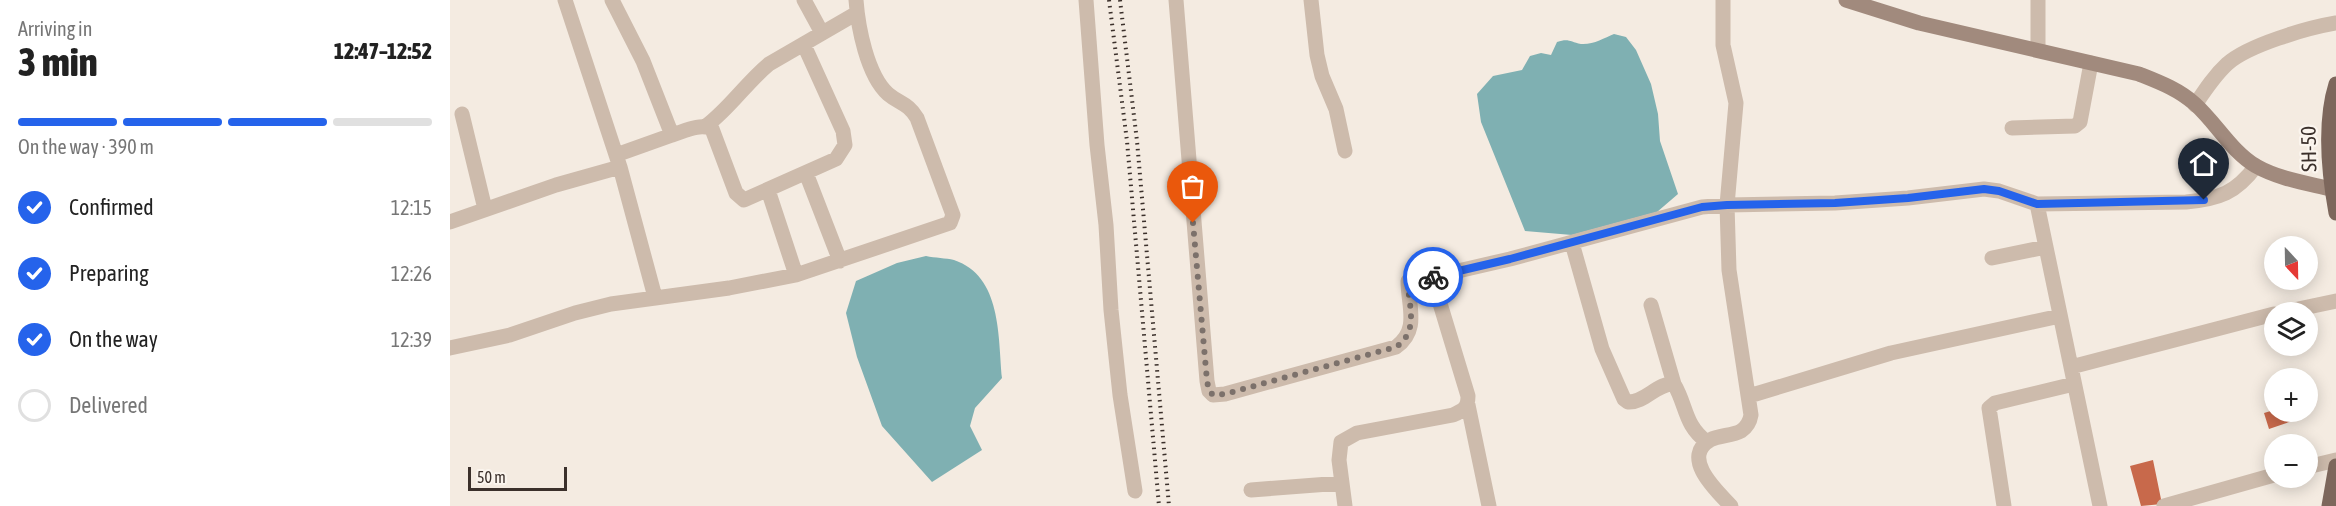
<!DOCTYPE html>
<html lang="en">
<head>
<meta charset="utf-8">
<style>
	:root { --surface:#fff; --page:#f6f6f6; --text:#222; --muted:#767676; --line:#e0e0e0; --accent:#2563eb }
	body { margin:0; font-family:"Asap Condensed",sans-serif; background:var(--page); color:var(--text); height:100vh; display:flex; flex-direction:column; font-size:22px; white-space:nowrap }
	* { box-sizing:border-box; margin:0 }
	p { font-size:20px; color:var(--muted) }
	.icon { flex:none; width:33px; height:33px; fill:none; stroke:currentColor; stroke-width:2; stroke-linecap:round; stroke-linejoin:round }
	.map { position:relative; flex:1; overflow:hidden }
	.side { display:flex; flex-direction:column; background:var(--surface); width:450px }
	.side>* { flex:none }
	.needle { width:39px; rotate:158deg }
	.tools { position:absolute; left:1814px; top:236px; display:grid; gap:12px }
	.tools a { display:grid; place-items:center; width:54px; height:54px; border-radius:50%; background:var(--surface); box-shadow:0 3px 15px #0003; font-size:30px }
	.scale { position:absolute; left:18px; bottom:15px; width:99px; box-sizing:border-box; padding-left:6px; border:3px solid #3b302b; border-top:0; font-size:16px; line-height:21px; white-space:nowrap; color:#3b302b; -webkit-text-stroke:4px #fbf5ee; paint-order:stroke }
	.pin { position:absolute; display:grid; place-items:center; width:51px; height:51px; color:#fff; margin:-62px -26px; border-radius:50% 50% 50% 0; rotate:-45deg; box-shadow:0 0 6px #0007 }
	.pin .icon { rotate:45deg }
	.courier { position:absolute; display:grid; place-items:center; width:60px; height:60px; margin:-30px; border:4px solid #2563eb; border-radius:50%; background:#fff; color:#222; box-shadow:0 2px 8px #0007 }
	.headline em { font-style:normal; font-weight:800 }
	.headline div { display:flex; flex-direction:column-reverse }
	.headline { display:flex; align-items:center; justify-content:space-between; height:102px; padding:0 18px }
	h1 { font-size:39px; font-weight:800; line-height:45px }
	.bar { display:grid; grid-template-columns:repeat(4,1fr); gap:9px 6px; align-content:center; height:72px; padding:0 18px }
	.bar i { height:8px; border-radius:4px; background:var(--line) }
	.bar .current { background:var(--accent) }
	.bar p { grid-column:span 4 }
	ol { padding:0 18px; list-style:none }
	li { display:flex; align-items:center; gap:18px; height:66px }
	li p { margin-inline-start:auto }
	li .icon { padding:6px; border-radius:50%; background:var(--accent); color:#fff; stroke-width:4 }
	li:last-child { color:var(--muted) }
	li i { width:33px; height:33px; border:3px solid var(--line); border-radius:50% }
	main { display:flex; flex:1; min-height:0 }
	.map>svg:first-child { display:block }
	.water { fill:#7fb0b2 }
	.building { fill:#c8694b }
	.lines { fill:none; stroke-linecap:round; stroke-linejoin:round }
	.street { stroke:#cdbbac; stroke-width:15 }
	.secondary { stroke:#a18a7d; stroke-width:15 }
	.primary { stroke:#7d675c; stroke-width:15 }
	.rail { stroke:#3b302b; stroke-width:4; stroke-dasharray:1.5 4.5; stroke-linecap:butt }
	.done { stroke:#7c716b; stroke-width:6; stroke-dasharray:0 10.8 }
	.route { stroke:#2563eb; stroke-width:8 }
	.labels { text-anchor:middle; stroke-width:4.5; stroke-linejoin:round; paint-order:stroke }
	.street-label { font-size:21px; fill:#3b302b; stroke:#fbf5ee }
</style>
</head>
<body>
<main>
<section class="side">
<div class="headline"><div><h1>3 min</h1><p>Arriving in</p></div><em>12:47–12:52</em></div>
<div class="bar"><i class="current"></i><i class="current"></i><i class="current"></i><i></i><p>On the way · 390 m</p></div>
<ol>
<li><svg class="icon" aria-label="check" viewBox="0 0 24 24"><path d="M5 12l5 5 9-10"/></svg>Confirmed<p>12:15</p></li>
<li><svg class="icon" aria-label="check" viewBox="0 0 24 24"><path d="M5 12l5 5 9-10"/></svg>Preparing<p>12:26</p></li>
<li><svg class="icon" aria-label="check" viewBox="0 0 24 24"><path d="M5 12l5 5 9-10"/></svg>On the way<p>12:39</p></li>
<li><i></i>Delivered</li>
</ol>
</section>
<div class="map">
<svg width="1886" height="506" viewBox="0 0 1886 506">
	<rect width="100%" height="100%" fill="#f4ebe1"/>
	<!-- water -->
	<path class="water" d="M1164,34L1176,37L1186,50L1201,84L1208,114L1210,141L1228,194L1207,212L1122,235L1075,231L1031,122L1027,94L1043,76L1072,70L1080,56L1091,53L1101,55L1107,42C1119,38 1120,42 1131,44C1143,45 1154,38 1164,34Z
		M476,256C485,258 496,258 504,260C552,276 548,337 552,378L525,408L520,426L532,450L482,482L432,426L407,357L396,313L406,281L447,263Z"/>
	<!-- building -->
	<path class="building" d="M1824,410L1839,411L1842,421L1819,429L1814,413Z
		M1703,460L1712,504L1691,506L1680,466Z"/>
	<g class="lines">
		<!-- street -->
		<path class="street" d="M115,0L170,167
			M162,0L193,61L222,135C235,131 250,123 262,129L286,193L294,200L386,159L395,145L393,131L354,45
			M354,0L372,33
			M636,0L647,145L656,225L661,310L670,395L685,491
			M726,0L757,381L759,391L763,395L775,394L946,347C970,330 958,306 958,281L967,273L982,277L1060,259L1252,207L1277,205L1385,203L1458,198L1534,189L1549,191L1587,204L1736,202C1769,199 1786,193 1806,166
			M861,0L867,55L872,76L886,109L895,151
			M1273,0V45L1286,103L1277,205L1279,270L1301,415C1300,421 1297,427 1291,431C1282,436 1269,435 1260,440C1230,458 1268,492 1281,506
			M1588,0V50
			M1745,105C1755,90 1764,76 1777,64C1798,45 1857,28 1886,23
			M12,114L35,209
			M256,126C280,108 296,83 319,64L407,13
			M1562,128L1625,126L1630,122L1641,63
			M166,155L222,135
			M356,173L390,261
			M318,190L346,275
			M1587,204L1650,506
			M0,222L106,185L170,167L205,297
			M1122,243L1152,349L1174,399L1178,402C1195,403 1208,382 1224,384C1237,406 1234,425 1257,442
			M1542,258L1596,247
			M1201,305L1224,384
			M1834,312L1886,301
			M0,348L60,335L125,313L161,304L279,288L346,275L500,223L503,215L467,118C458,103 450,104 438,94C417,75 408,27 406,0
			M1621,367L1824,314
			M1299,396L1441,353L1610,316
			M1018,405L1039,506
			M1857,467L1886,460
			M801,490L892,483
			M895,506L889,460L891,442L907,433L1003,415C1014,410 1018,408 1018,396L982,277
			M1554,506L1539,408L1545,403L1624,384
			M1714,506L1824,475"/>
		<!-- secondary -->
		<path class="secondary" d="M1396,0L1469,23L1689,74C1709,82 1728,89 1745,104C1767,124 1781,151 1806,166C1829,179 1856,183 1881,189"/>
		<!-- primary -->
		<path class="primary" d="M1886,84C1874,122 1879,174 1886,213
			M1879,506L1886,466"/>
		<!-- rail -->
		<path class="rail" d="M659,0L677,141L709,506
			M670,0L687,141L719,506"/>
	</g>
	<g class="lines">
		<!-- done -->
		<path class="done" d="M743,223L757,381L759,391L763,395L775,394L946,347C970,330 958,306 958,281L967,273L983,277"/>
		<!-- route -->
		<path class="route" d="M983,277L1060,259L1252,207L1277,205L1385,203L1458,198L1534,189L1549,191L1587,204L1754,200"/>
	</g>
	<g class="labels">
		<!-- street labels -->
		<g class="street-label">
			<text transform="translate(1859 149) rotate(-91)" y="7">SH-50</text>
		</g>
	</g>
</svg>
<div class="tools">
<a><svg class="needle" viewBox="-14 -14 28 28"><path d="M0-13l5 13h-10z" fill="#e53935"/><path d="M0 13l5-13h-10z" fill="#767676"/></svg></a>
<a><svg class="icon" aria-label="layers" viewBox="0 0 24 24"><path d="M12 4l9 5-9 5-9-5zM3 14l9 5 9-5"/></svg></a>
<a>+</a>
<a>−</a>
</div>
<div class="scale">50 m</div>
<div class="pin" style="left:743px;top:223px;background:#ea580c"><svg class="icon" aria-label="bag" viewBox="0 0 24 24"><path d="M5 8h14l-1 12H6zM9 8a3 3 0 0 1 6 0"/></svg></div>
<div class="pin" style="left:1754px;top:200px;background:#1f2937"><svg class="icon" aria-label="home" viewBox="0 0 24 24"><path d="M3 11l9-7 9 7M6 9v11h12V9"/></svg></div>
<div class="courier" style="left:983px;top:277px"><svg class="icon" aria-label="bike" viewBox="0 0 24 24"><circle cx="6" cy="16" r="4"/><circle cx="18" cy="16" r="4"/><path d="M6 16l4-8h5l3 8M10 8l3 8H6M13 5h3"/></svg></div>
</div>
</main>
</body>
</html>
